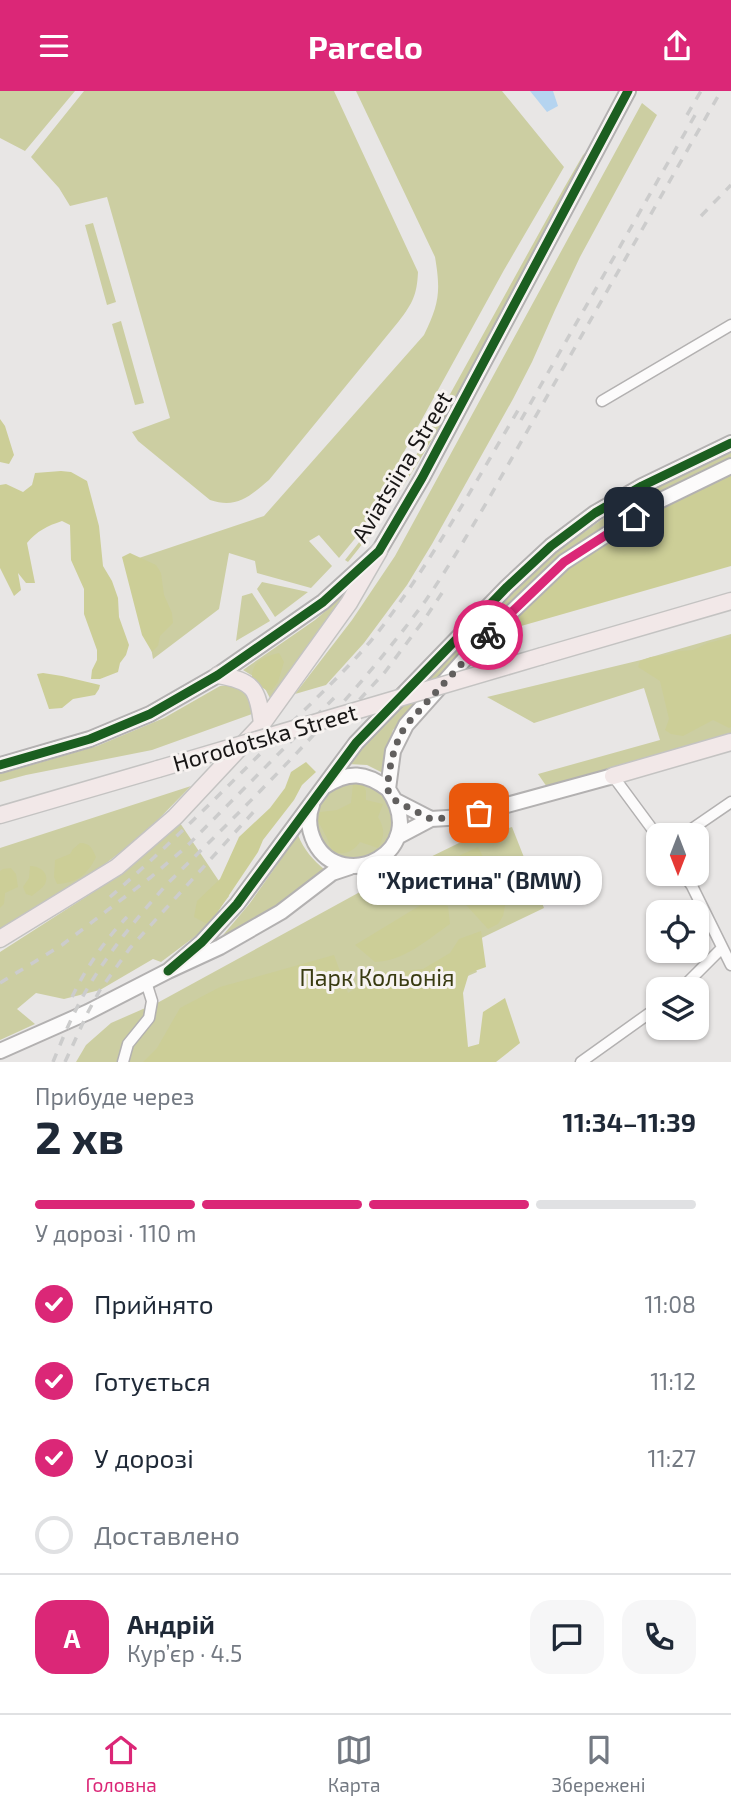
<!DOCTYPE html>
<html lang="uk">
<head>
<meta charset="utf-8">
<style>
	:root { --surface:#fff; --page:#f6f6f7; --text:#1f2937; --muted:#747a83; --line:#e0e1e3; --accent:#db2777 }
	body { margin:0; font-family:"Exo 2",sans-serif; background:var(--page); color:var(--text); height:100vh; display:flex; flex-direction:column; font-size:26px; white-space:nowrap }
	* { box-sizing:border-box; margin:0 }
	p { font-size:23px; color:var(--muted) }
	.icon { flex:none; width:38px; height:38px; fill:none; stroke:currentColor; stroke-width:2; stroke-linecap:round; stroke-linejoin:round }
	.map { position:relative; height:971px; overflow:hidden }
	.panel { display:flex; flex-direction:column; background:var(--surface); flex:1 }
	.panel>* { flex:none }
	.needle { width:46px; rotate:180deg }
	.fabs { position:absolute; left:646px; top:732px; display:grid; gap:14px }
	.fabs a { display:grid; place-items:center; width:63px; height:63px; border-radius:14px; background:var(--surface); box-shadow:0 2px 5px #0004; font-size:35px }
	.pin { position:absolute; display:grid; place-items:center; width:60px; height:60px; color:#fff; margin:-30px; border-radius:14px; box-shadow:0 4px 10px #0006 }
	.courier { position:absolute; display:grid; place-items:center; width:70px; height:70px; margin:-35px; border:5px solid #db2777; border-radius:50%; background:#fff; color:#222; box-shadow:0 2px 9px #0007 }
	.bubble { position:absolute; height:49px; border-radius:21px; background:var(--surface); box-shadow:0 2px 5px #0004; font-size:23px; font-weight:700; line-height:49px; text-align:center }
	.summary em { font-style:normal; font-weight:700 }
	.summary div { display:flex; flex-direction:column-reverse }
	.summary { display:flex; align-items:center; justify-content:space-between; height:119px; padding:0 35px }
	h1 { font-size:46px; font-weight:700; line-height:52px }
	.bar { display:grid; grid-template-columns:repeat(4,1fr); gap:10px 7px; align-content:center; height:84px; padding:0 35px }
	.bar i { height:9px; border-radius:5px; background:var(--line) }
	.bar .selected { background:var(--accent) }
	.bar p { grid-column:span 4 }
	.line { display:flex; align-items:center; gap:18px; padding:0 35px; border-top:2px solid var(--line) }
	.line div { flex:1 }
	.round { display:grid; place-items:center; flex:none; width:74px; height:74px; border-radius:21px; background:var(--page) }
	ol { padding:0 35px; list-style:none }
	li { display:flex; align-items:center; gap:21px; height:77px }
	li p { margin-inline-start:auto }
	li .icon { padding:7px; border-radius:50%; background:var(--accent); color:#fff; stroke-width:4 }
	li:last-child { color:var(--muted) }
	li i { width:38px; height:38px; border:4px solid var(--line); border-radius:50% }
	header { display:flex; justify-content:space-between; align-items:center; height:91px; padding:0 35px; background:var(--accent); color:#fff; font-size:32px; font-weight:700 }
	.dock { display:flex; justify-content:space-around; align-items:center; height:98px; border-top:2px solid var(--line); background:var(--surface); font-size:19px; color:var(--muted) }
	.dock a { display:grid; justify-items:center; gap:4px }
	.dock .selected { color:var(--accent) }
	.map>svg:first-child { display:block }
	.green { fill:#cccea2 }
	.forest { fill:#ccce97 }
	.water { fill:#b5d4f0 }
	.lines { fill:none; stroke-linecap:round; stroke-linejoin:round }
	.street-casing { stroke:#b3b1b1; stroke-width:13 }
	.secondary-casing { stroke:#b3b1b1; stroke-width:18 }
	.primary-casing { stroke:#c4c3c2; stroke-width:19 }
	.street { stroke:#fcfbfb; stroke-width:10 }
	.secondary { stroke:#fcfbfb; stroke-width:14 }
	.primary { stroke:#f2e8e8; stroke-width:16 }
	.rail { stroke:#ccc; stroke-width:3.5; stroke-dasharray:9 9; stroke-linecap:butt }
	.primary-bridge-casing { stroke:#c4c3c2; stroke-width:19; stroke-linecap:butt }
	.primary-bridge { stroke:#f2e8e8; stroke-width:16 }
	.cycleway-casing { stroke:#f7f3f1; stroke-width:13 }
	.cycleway { stroke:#1b5e20; stroke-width:9 }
	.done { stroke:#615f5e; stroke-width:7; stroke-dasharray:0 12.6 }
	.route { stroke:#db2777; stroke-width:9 }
	.labels { text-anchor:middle; stroke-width:6; stroke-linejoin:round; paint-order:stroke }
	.street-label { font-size:23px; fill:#181616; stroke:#f7f3f1 }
	.park-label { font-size:23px; fill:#393b11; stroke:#f7f3f1 }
</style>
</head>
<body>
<header><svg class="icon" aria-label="menu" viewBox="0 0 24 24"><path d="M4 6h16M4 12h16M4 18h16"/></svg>Parcelo<svg class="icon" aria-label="share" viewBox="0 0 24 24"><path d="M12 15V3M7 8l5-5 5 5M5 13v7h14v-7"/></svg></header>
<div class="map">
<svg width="731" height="971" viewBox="0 0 731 971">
	<rect width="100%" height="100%" fill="#e8e6e5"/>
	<!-- green -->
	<path class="green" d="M0,0H75L25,60L0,47Z
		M84,0H334L418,181C417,203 413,212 399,230L269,389C250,405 237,418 210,409L138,350L132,341L170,327L107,106L70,115L59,97L31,66Z
		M356,0H502L564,76L504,179L405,359L367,433L339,467L319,444L309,450L332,475L311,497L257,482L255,470L229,462L219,518L153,568L136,468L264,425L424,244C439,213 441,201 435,166Z
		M642,12L657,24L580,166L555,219L532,271L513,308L432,453L407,494L364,552L326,594L295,603L352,529L395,465Z
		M592,56C556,122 520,188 485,254C443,331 403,404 348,471L345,469L379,426L397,399L564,97L583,64Z
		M93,132L116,211L107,214L85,134Z
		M121,230L144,312L135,314L112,233Z
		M731,360V369L652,407L605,434L560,466L466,557L393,639L384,668L383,682L367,674L348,673L460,553L556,461L601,429L648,401Z
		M262,491L308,501L275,526L257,498Z
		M352,497L271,609L261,590L243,579L315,529Z
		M252,502L270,530L236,550L242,505Z
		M731,543V643L547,696L538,683L660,649L644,597L534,632L487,606L641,569Z
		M230,594C247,600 251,605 252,623L152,659L26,684L0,691V683L97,655L164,627L220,595Z
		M316 729a39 39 0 1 1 78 0a39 39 0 1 1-78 0Z
		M191,695L144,743L92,783L0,839V757Z
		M180,732L229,805L201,841L161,871L153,868L100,899L64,908L36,902L17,918L35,933L0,949V861L123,782Z
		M512,736L544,817L465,855L477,881L461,888L468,971H76L86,954L111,932L159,911L369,796L459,752Z
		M298,744C304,759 313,769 325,779L296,806L219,849L250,812Z"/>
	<!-- forest -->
	<path class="forest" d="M0,328L5,335L14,364L9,373L0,371Z
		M61,380L71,381L87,390L99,435L103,475L112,490L118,507L119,526L129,554L126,564L120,572L118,581L100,588H91L92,579L97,569V559L84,523V498L71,469L70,434L62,430C47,435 37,440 27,452L35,492H26L18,482L21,499L14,505L0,477V394L6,393L23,401L32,394L35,382Z
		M731,384V475L504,540L570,477L675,410Z
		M130,462L156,474L161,482L164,504L172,522L173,532L160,545L158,555L152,561L142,544L122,466Z
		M731,546V636L729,637L713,629L683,645L671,643L665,639L669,628L660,590L638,576L640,570L651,566L667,564L679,560L693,559L708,552Z
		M279,562L284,571L278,591L272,599H266L252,590C250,571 263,566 279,562Z
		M43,582L62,585L100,594L99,598L95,604L73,608L62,617L49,618L37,583Z
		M306,671L316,681L302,694L294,709L263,749L258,761L209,834L194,826L197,810L220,788L239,746L270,717L285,697L291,681Z
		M353,693H363L366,700V709L383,713L378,726C385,738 385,745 378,757L360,751C353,761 343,765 332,760L327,747L318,730L320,721L337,719L351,712Z
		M80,752C90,752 92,757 96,766C88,783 77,792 57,793L54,786L55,769L70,763L73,758Z
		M478,756L487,773L497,779L507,804L503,825L498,833L488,838L457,804L429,779Z
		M30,775C40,775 50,782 45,793C42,798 36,801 32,805L26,803L23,796L29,787Z
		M11,777L16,783L18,796L5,802L4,813L0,817V780L3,778Z
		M429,809L448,815L450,833C427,849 404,870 375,871L355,854Z
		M481,840L486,876L469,882L463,902L468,956L479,953L483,921L505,907L520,952L496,971H143L157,957L180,917L220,896L334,864L348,902L380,882L423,878L450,862L459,848Z"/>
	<!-- water -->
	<path class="water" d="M530,0H553L558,15L547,21Z"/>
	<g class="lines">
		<defs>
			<path id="street" d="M602,310L731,234
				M613,685L658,746
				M683,744L731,711
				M683,782L692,795L731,874
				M681,898L722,857
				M123,971L128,953L149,927L152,910L146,891
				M581,971L658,916"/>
			<path id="secondary" d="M0,674L90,648L150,623L218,584L323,511L379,460L422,387L628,0
				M325,695C349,680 365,681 388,698
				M396,710L431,728
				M312,714C307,727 309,740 315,752C342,803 432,762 388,698L393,660L406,634L479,552L564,471L657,411L731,375
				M397,746L431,728L463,726L613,685
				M168,880L202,851L237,813L356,652L507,496L551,455L595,422L642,395L731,352
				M0,960L88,921L168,880L220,856L281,821L332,782L350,776"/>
			<path id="primary" d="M542,565L731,510
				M218,584C254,590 258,598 262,633
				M613,685L731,651
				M0,724L158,678
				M0,848L117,776L175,726L262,633L349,512L379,460"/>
		</defs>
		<!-- street casing -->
		<use href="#street" class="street-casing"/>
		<!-- secondary casing -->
		<use href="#secondary" class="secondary-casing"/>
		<!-- primary casing -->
		<use href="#primary" class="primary-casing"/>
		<!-- street -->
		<use href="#street" class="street"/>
		<!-- secondary -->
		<use href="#secondary" class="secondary"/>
		<!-- primary -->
		<use href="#primary" class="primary"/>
		<!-- rail -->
		<path class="rail" d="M687,24L701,0
			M701,125L731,94
			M521,329L698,19
			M335,635L385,581L424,529L442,502
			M110,806C170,754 226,697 282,641C317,606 355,572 385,532C435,464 477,389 520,316
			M0,892L62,854L151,786L185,757L334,607
			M72,906C86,877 104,850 127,826
			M53,971C62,949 71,927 82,907C105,865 136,828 167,793C258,703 350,613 426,509C448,477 468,443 488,409L721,0
			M65,971L88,921L100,899L130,857L258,716"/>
		<defs>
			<path id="primary-bridge" d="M158,678L542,565"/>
		</defs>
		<!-- primary-bridge casing -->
		<use href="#primary-bridge" class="primary-bridge-casing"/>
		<!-- primary-bridge -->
		<use href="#primary-bridge" class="primary-bridge"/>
		<defs>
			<path id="cycleway" d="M0,674L90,648L150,623L218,584L323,511L379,460L422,387L628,0
				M168,880L202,851L237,813L356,652L507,496L551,455L595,422L642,395L731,352"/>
		</defs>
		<!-- cycleway casing -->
		<use href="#cycleway" class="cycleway-casing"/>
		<!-- cycleway -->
		<use href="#cycleway" class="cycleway"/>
	</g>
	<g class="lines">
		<!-- done -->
		<path class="done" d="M479,722L463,726L431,728L396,710L387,698C390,674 393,655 406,634L488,544"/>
		<!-- route -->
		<path class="route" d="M488,544L564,471L634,426"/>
	</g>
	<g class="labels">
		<!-- street labels -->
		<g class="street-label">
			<text transform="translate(402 376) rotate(-59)" y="8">Aviatsiina Street</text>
			<text transform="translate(265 647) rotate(-16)" y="8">Horodotska Street</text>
		</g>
		<!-- park labels -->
		<g class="park-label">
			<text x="377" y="895">Парк Кольонія</text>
		</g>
	</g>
</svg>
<div class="fabs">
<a><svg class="needle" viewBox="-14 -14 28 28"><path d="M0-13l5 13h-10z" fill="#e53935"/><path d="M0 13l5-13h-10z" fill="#747a83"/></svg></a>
<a><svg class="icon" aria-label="locate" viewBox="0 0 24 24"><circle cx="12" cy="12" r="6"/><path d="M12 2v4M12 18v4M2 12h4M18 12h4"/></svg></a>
<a><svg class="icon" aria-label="layers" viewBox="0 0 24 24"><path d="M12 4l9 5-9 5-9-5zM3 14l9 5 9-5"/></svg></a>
</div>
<div class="pin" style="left:479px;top:722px;background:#ea580c"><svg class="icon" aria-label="bag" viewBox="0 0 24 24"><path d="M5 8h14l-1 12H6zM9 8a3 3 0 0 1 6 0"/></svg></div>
<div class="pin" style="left:634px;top:426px;background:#1f2937"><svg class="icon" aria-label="home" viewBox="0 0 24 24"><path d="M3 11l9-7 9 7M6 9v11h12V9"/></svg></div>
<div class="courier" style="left:488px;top:544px"><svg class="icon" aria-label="bike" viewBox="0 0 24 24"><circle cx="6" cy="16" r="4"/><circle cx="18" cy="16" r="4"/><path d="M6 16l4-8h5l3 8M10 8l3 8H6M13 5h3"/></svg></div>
<div class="bubble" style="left:357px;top:765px;width:245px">&quot;Христина&quot; (BMW)</div>
</div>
<section class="panel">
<div class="summary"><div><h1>2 хв</h1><p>Прибуде через</p></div><em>11:34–11:39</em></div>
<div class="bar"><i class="selected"></i><i class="selected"></i><i class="selected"></i><i></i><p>У дорозі · 110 m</p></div>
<ol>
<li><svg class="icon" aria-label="check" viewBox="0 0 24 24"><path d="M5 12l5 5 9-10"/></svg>Прийнято<p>11:08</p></li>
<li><svg class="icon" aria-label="check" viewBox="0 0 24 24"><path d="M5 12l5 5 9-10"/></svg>Готується<p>11:12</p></li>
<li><svg class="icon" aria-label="check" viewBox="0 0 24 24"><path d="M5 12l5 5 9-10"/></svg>У дорозі<p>11:27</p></li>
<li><i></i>Доставлено</li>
</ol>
<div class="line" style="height:126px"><b class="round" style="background:var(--accent);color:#fff">А</b><div><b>Андрій</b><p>Кур’єр · 4.5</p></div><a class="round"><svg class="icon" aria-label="chat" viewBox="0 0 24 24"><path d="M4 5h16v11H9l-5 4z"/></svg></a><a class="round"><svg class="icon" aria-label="phone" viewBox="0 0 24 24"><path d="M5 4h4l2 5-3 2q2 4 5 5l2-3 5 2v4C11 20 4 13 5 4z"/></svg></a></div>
</section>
<nav class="dock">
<a class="selected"><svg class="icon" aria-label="home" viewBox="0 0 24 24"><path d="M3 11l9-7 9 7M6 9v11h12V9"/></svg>Головна</a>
<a><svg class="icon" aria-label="map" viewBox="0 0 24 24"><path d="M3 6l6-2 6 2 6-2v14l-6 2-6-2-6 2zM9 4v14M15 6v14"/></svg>Карта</a>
<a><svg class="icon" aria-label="saved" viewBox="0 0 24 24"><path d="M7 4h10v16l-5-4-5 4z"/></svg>Збережені</a>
</nav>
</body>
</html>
